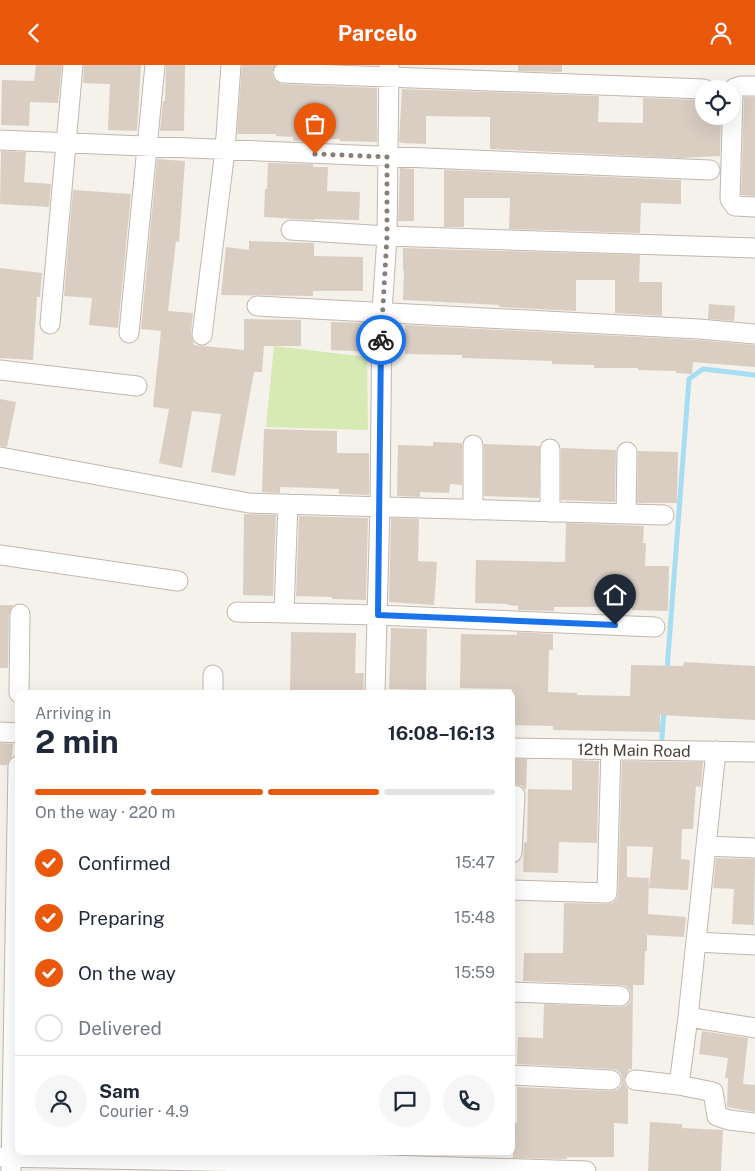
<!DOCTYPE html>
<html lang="en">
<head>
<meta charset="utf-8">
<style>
	:root { --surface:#fff; --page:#f6f6f7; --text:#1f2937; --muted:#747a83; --line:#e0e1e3; --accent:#ea580c }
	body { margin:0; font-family:"Public Sans",sans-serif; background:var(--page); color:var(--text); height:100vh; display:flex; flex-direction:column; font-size:19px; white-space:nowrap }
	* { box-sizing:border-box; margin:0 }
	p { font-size:16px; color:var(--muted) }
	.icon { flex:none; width:28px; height:28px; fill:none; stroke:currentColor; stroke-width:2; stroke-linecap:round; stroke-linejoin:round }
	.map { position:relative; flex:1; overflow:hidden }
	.sheet { position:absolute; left:15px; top:625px; width:500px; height:465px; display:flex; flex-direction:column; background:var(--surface); border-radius:8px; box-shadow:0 5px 20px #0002 }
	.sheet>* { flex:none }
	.controls { position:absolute; left:695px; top:15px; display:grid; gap:10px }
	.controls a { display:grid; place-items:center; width:45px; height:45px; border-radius:50%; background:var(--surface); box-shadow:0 5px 20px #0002; font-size:25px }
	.pin { position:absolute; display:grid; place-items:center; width:42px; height:42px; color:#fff; margin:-51px -21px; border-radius:50% 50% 50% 0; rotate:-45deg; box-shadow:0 0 5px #0007 }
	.pin .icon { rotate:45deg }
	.courier { position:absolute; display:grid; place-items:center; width:50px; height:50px; margin:-25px; border:4px solid #1a73e8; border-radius:50%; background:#fff; color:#222; box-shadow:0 1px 6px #0007 }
	.overview em { font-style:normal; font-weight:700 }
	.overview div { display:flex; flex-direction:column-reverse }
	.overview { display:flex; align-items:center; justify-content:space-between; height:85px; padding:0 20px }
	h1 { font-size:32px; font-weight:700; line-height:38px }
	.bar { display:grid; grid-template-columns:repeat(4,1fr); gap:8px 5px; align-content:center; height:60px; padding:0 20px }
	.bar i { height:6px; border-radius:4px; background:var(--line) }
	.bar .active { background:var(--accent) }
	.bar p { grid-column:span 4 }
	.line { display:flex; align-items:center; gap:12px; padding:0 20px; border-top:1px solid var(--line) }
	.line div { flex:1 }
	.round { display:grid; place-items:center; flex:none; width:52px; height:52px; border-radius:26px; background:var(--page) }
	ol { padding:0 20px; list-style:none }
	li { display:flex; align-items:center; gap:15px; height:55px }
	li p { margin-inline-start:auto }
	li .icon { padding:5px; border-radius:50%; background:var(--accent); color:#fff; stroke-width:4 }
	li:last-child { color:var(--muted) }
	li i { width:28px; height:28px; border:2px solid var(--line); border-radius:50% }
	header { display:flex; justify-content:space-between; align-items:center; height:65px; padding:0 20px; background:var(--accent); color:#fff; font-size:22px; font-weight:700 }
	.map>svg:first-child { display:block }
	.green { fill:#d8eab3 }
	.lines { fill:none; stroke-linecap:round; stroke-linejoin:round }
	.stream { stroke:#a7ddf2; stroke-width:5 }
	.building { fill:#dacec3 }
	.minor-casing { stroke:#c1b7ad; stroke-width:21 }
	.minor { stroke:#fff; stroke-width:19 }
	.done { stroke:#867f77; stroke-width:5; stroke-dasharray:0 9 }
	.route { stroke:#1a73e8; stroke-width:6 }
	.labels { text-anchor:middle; stroke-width:4; stroke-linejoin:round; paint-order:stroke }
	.street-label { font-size:16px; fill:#4a4138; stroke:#fff }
</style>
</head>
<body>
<header><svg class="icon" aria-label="back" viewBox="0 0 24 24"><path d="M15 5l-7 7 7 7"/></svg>Parcelo<svg class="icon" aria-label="person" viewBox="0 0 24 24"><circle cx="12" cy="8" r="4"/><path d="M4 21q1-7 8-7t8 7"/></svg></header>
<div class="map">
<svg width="755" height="1106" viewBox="0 0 755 1106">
	<rect width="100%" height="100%" fill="#f5f1eb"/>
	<!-- green -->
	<path class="green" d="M274,281L367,292L368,365L266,362Z"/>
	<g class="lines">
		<!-- stream -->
		<path class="stream" d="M667,605L689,314L703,304L755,310
			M662,673L664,644"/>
	</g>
	<!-- building -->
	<path class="building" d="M36,0H62L58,38L30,37L29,61L1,60L2,15L34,16Z
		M84,0H141L137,66L108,65L110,19L83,18Z
		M166,0H185L184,66H160L163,36H165Z
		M242,0H276L272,7L273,13L277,17L282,19L377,23V77L340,76V74H314V77L293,76V72L276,71V69H237Z
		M518,0H562V7L518,6Z
		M402,24L599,31L598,57L643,58V33L704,35V51H721L720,91L681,93L490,84V52L426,51V79L402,78L399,77Z
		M744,32H755V131L741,130Z
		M1,86L26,87L24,117L51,119L49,142L0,139Z
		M157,94L185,96L179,177L176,176L168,246L193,248L191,269L194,280L244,285V254L301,255V281H264L262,307H254L235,411L211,407L221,349L192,346L182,403L159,398L169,344L153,342L161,266L141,264Z
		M268,98L313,99V102H328L327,126L360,127L359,155L314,154V155L264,152L265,124H267Z
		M400,103L414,104V156H398Z
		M444,105L681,115V139L641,138L640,168L509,164L510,133H464V162H444Z
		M73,125L131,129L118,263L89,260L92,233L64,231Z
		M249,176L314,178V191L363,192V226H313V231L221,230L226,182L249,185Z
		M403,183L640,190L639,217H662V251L615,248V215H576V246L499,242V240L403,235L404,206H403Z
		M0,203L42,208L40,232H37L33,295L0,293Z
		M709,239L735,241L734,256L708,254Z
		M331,257L371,258L370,287L331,285Z
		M405,260L698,275L755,280V302L693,297L692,309L676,308V306L638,305V303H594V300L552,299V296L462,293V290L405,289Z
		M0,334L16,337L7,382L0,381Z
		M264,364L337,366V388H369V430L339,429V424L314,423L280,422V428L262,427Z
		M433,377L462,378V420L450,419L449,428L420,427V432L397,431L398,380L433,381Z
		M484,379L540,381L539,433L484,431Z
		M561,383L616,385L615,437L561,435Z
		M638,386L678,387L677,438H637Z
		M244,449L276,450L273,531L243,530Z
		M299,451L368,453L366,535L332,534V532L296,531Z
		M391,453L419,454L418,496L437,497L434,540L389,537Z
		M566,458L644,461L643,478H646L645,501H669L668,546L632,545V542H554V546L518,545V541L508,540V539L475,538L476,495L565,497Z
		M0,540H13L9,549L8,603H0Z
		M391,563L427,564L426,625L389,624Z
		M291,567L356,568L355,608H364L363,628H290Z
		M517,567L553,569V585H549L548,627L577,628V630L630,631L631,600L683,601L684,597L755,601V655L660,650V667L553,665V661L512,660V624L460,623L461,569L517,570Z
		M0,678L13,679L12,691L9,695L7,700H0Z
		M512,694H527L526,725L521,720L512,719Z
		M572,695L599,696L597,778L559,777L558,808L523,807L524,777L527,778L528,724L572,725Z
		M622,696L703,697L701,722L696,721L693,764H682L681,794L690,795L688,825L649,823L653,782L627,781V812L649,813L648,849L686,852L684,872L647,870V886H645L644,920H633L632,1004H629L624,1014L625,1020L628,1024V1059L614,1058V1092H567V1094L513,1093V1058H517V1022L610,1026L617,1025L621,1021L622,1016L621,1009L617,1005L612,1004L517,999L518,972L543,973L544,939L620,942L626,941L630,937L631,931L630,925L626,921L621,920L523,916L524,888H563L564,838L607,839L613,838L617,833L618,828Z
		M716,793L755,794L754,860L732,859L734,824L713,823Z
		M702,966L748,973L743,1019L755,1020V1047L727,1042L728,1013H725L728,993L699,989Z
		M650,1057L682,1059V1063L723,1065L721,1106H648Z"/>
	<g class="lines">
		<defs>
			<path id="minor" d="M283,8L704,24
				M755,21H741L735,23L733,28L730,134L735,141L755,142
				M0,75L710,105
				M291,165L387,171L755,183
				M257,241L699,264L755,269
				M50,259L73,0
				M129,268L155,0
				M202,270L225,85L231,0
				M0,305L137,321
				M473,380V445
				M550,384V447
				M0,392L249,438L664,450
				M626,449L627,387
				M0,490L178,516
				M237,547L377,550L655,562
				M284,547L288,439
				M19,628L20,549
				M213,628V610
				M375,628L380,441L382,247L387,171L389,0
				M0,667L18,668
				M512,683L755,687
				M706,781L755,783
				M512,788L515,730
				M512,825L607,828L611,684
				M696,877L755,880
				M512,927L620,931
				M688,952L755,963
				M512,1010L611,1015
				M635,1015L679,1020L713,1027L717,1051L729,1055L755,1058
				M679,1020L688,952L716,686
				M0,1092L356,1099L586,1106
				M11,1106L18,701"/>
		</defs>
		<!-- minor casing -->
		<use href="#minor" class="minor-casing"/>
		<!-- minor -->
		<use href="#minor" class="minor"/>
	</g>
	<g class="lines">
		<!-- done -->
		<path class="done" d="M315,89L387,92V171L381,275"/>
		<!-- route -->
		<path class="route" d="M381,275L378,550L615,560"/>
	</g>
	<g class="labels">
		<!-- street labels -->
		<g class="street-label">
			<text transform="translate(634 685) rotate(1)" y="6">12th Main Road</text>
		</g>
	</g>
</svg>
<div class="controls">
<a><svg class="icon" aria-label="locate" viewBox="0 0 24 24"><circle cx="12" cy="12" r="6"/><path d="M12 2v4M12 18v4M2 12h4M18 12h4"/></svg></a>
</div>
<div class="pin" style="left:315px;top:89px;background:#ea580c"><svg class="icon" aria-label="bag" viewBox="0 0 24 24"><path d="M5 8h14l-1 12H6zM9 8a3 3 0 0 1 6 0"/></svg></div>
<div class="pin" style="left:615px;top:560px;background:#1f2937"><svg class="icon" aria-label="home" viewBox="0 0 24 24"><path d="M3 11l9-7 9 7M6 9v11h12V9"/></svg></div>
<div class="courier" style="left:381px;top:275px"><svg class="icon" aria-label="bike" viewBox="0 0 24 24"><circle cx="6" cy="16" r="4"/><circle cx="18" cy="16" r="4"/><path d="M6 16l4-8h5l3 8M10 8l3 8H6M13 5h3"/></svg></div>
<section class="sheet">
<div class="overview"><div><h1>2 min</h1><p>Arriving in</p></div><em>16:08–16:13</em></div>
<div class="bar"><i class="active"></i><i class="active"></i><i class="active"></i><i></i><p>On the way · 220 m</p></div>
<ol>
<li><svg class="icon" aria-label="check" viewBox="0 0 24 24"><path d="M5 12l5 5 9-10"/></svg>Confirmed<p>15:47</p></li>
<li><svg class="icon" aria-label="check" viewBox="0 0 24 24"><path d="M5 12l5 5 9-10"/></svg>Preparing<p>15:48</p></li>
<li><svg class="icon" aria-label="check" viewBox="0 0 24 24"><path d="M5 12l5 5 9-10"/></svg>On the way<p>15:59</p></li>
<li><i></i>Delivered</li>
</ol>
<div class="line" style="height:90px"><a class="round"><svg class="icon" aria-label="person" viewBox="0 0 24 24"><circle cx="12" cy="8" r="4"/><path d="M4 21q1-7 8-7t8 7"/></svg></a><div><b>Sam</b><p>Courier · 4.9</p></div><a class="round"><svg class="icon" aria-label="chat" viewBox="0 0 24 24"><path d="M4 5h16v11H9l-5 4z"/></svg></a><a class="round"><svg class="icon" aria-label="phone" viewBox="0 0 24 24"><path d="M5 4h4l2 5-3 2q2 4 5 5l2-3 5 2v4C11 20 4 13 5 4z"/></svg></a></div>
</section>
</div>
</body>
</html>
